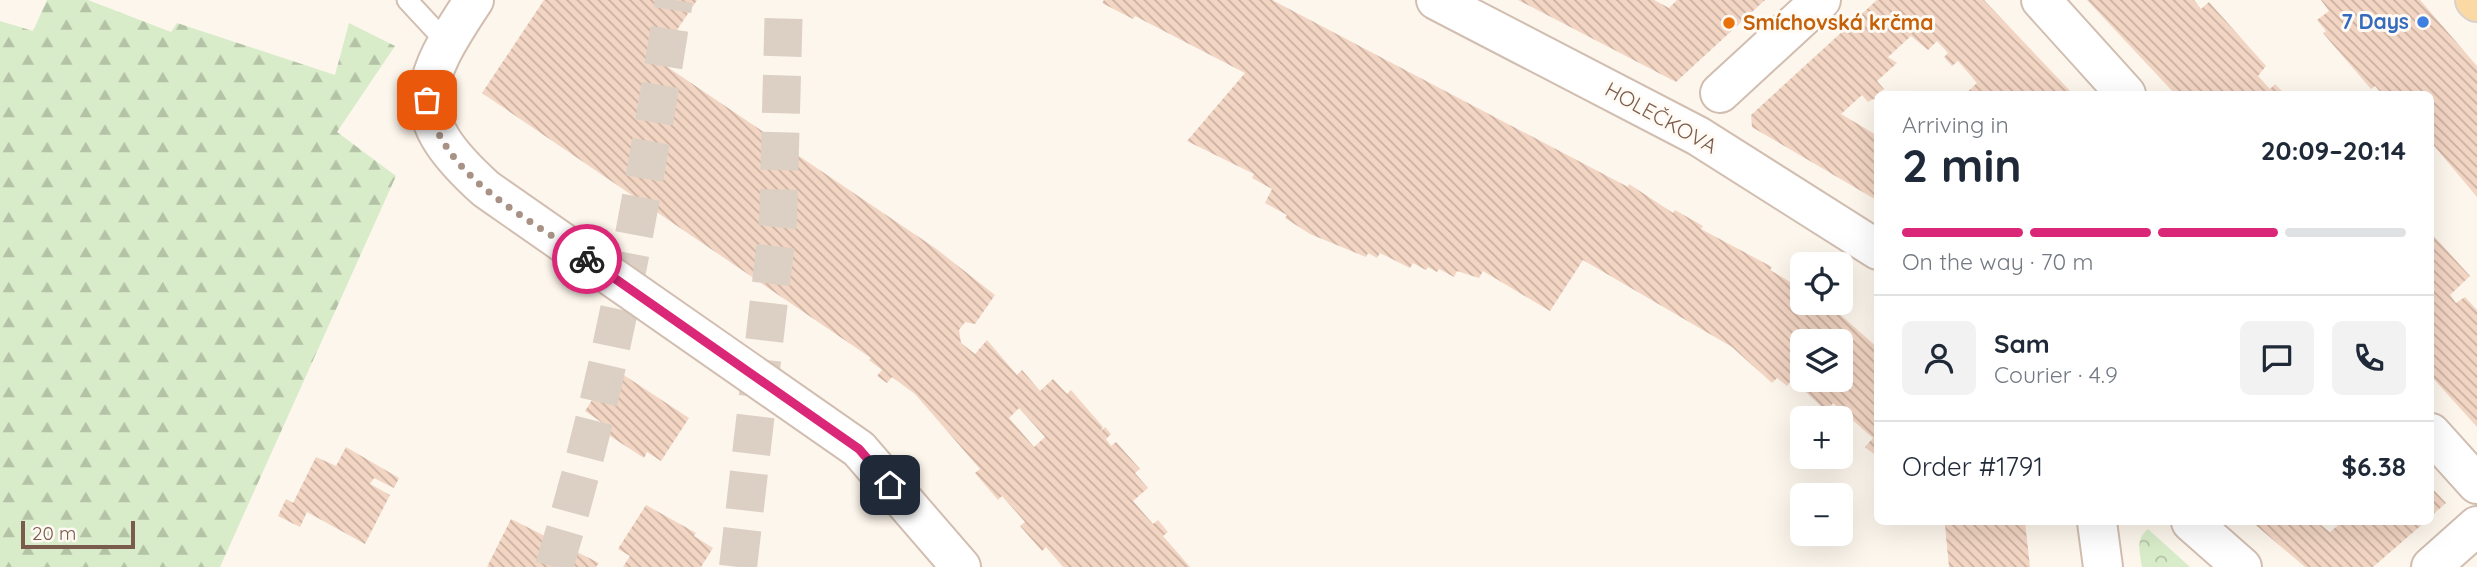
<!DOCTYPE html>
<html lang="en">
<head>
<meta charset="utf-8">
<style>
	:root { --surface:#fff; --page:#f2f2f3; --text:#1f2937; --muted:#747a83; --line:#e0e1e3; --accent:#db2777 }
	body { margin:0; font-family:Quicksand,sans-serif; background:var(--page); color:var(--text); height:100vh; display:flex; flex-direction:column; font-size:26px; white-space:nowrap }
	* { box-sizing:border-box; margin:0 }
	p { font-size:23px; color:var(--muted) }
	.icon { flex:none; width:38px; height:38px; fill:none; stroke:currentColor; stroke-width:2; stroke-linecap:round; stroke-linejoin:round }
	.map { position:relative; flex:1; overflow:hidden }
	.side { position:absolute; left:1874px; top:91px; width:560px; height:434px; display:flex; flex-direction:column; background:var(--surface); border-radius:10px; box-shadow:0 7px 28px #0002 }
	.side>* { flex:none }
	.fabs { position:absolute; left:1790px; top:252px; display:grid; gap:14px }
	.fabs a { display:grid; place-items:center; width:63px; height:63px; border-radius:10px; background:var(--surface); box-shadow:0 7px 28px #0002; font-size:35px }
	.scale { position:absolute; left:21px; bottom:18px; width:114px; box-sizing:border-box; padding-left:7px; border:4px solid #7a5c4d; border-top:0; font-size:19px; line-height:24px; white-space:nowrap; color:#7a5c4d; -webkit-text-stroke:5px #fffaf3; paint-order:stroke }
	.pin { position:absolute; display:grid; place-items:center; width:60px; height:60px; color:#fff; margin:-30px; border-radius:14px; box-shadow:0 4px 10px #0006 }
	.courier { position:absolute; display:grid; place-items:center; width:70px; height:70px; margin:-35px; border:5px solid #db2777; border-radius:50%; background:#fff; color:#222; box-shadow:0 2px 9px #0007 }
	.overview em { font-style:normal; font-weight:700 }
	.overview div { display:flex; flex-direction:column-reverse }
	.overview { display:flex; align-items:center; justify-content:space-between; height:119px; padding:0 28px }
	h1 { font-size:46px; font-weight:700; line-height:52px }
	.bar { display:grid; grid-template-columns:repeat(4,1fr); gap:10px 7px; align-content:center; height:84px; padding:0 28px }
	.bar i { height:9px; border-radius:5px; background:var(--line) }
	.bar .on { background:var(--accent) }
	.bar p { grid-column:span 4 }
	.line { display:flex; align-items:center; gap:18px; padding:0 28px; border-top:2px solid var(--line) }
	.line div { flex:1 }
	.round { display:grid; place-items:center; flex:none; width:74px; height:74px; border-radius:10px; background:var(--page) }
	.map>svg:first-child { display:block }
	.forest { fill:url(#forest-firs) }
	.park { fill:url(#park-crowns) }
	.building { fill:url(#building-back-hatch); fill-rule:evenodd }
	.lines { fill:none; stroke-linecap:round; stroke-linejoin:round }
	.trunk-tunnel { stroke:#dcd0c4; stroke-width:38; stroke-dasharray:38 19; stroke-linecap:butt }
	.service-casing { stroke:#d1beb0; stroke-width:23 }
	.minor-casing { stroke:#d1beb0; stroke-width:42 }
	.tertiary-casing { stroke:#d1beb0; stroke-width:42 }
	.primary-casing { stroke:#dad1cd; stroke-width:42 }
	.service { stroke:#fff; stroke-width:19 }
	.minor { stroke:#fff; stroke-width:38 }
	.tertiary { stroke:#fff; stroke-width:38 }
	.primary { stroke:#fbd9a5; stroke-width:38 }
	.done { stroke:#a89285; stroke-width:7; stroke-dasharray:0 12.6 }
	.route { stroke:#db2777; stroke-width:9 }
	.shop-dot { fill:#3f7fe0; stroke:#fffaf3; stroke-width:2.5 }
	.food-dot { fill:#e8710a; stroke:#fffaf3; stroke-width:2.5 }
	.labels { text-anchor:middle; stroke-width:6; stroke-linejoin:round; paint-order:stroke }
	.shop-label { font-size:21px; font-weight:bold; fill:#366cbe; stroke:#fffaf3; text-anchor:end }
	.food-label { font-size:21px; font-weight:bold; fill:#c56008; stroke:#fffaf3; text-anchor:start }
	.street-label { font-size:21px; fill:#7a5c4d; stroke:#fffaf3 }
</style>
</head>
<body>
<div class="map">
<svg width="2477" height="567" viewBox="0 0 2477 567">
	<defs>
		<pattern id="forest-firs" width="22" height="20" patternUnits="userSpaceOnUse" patternTransform="scale(1.75)"><rect width="22" height="20" fill="#d8ecc9"/><path d="M5 1l3.5 6h-7zM16 11l3.5 6h-7z" fill="#b4c2a5"/></pattern>
		<pattern id="park-crowns" width="20" height="18" patternUnits="userSpaceOnUse" patternTransform="scale(1.75)"><rect width="20" height="18" fill="#d8ecc9"/><path d="M2 6a3 3 0 1 1 6 0M12 15a3 3 0 1 1 6 0" fill="none" stroke="#b4c2a5"/></pattern>
		<pattern id="building-back-hatch" width="6" height="6" patternUnits="userSpaceOnUse" patternTransform="scale(1.75)"><rect width="6" height="6" fill="#f3d5c3"/><path d="M-1 5l2 2M0 0l6 6M5-1l2 2" fill="none" stroke="#cab0a1"/></pattern>
	</defs>
	<rect width="100%" height="100%" fill="#fdf6ec"/>
	<!-- forest -->
	<path class="forest" d="M47,0H88L171,32L177,23L335,75L349,23L395,46L337,132L396,176L220,567H0V21L33,31Z"/>
	<!-- park -->
	<path class="park" d="M2148,529L2190,567H2142C2140,552 2135,539 2148,529Z"/>
	<!-- building -->
	<path class="building" d="M544,0H697L657,60L935,248L995,295L975,324L965,322L959,330L961,343L975,354L987,340L1017,375L1022,370L1040,391L1053,379L1067,394L1071,390L1103,427L1100,432L1105,427L1111,434L1106,439L1111,446L1116,442L1140,469L1135,473L1148,488L1133,501L1153,524L1158,520L1168,532L1163,536L1190,567H1063L1046,547L1042,551L1020,526L1025,522L1002,496L998,500L975,473L980,469L915,394L892,377L887,383L877,376L882,370L869,360L871,358L482,93ZM1019,408L1045,437L1034,447L1009,418Z
		M1104,0H1272L1628,187L1629,184L1673,213L1675,210L1703,226L1701,229L1772,267L1770,270L1802,289V303H1827L1878,348V457L1865,447L1873,438L1833,403L1826,411L1792,379L1787,386L1777,378L1772,383L1732,347L1583,260L1550,311L1483,271L1479,278L1457,271L1454,277L1439,269L1437,272L1428,267L1426,270L1413,263L1410,268L1380,253L1377,258L1368,253L1366,257L1310,234L1285,218L1287,215L1265,203L1272,189L1252,178L1254,174L1187,141L1245,73L1135,16L1133,19L1102,3ZM1802,341H1841V380H1802Z
		M1518,0H1654L1669,8L1677,0H1765L1676,82Z
		M1877,0H1984L2073,94H1965L1977,83L1958,61L1952,66L1944,57L1948,53L1937,41L1928,50L1911,36L1888,57L1897,63L1877,81L1884,89L1878,94V101L1873,99L1868,102L1862,95L1841,114L1878,136V201L1752,127L1751,115Z
		M2087,0H2194L2201,9L2209,2L2266,66L2258,76L2270,89L2275,84L2285,94H2175Z
		M2321,0H2420L2477,66V197L2431,142V94H2382L2375,86L2371,89L2323,33L2326,31L2317,20L2329,11Z
		M2431,233L2470,276L2450,295L2456,303L2465,297L2477,310V427L2431,376Z
		M613,368L689,418L661,461L647,452L644,458L607,434L610,428L585,411Z
		M346,447L399,478L394,488L374,478L370,484L390,495L365,544L307,512L300,527L278,516L286,499L293,503L316,457L336,466Z
		M2431,487L2446,503L2431,516Z
		M646,505L696,533L694,536L713,548L701,567H623L630,556L618,549Z
		M511,519L599,563L596,567H487Z
		M1941,522H2025L2030,567H1949L1945,525Z
		M2252,522H2317L2330,532L2342,522H2425L2373,567H2305Z"/>
	<g class="lines">
		<!-- trunk-tunnel -->
		<path class="trunk-tunnel" d="M554,567C611,381 644,191 674,0
			M738,567L778,223L784,0"/>
		<defs>
			<path id="service" d="M407,0L446,42"/>
			<path id="minor" d="M474,0C418,84 405,116 486,189L859,449L961,567
				M2041,0L2126,94
				M1720,93L1821,0
				M2431,433L2477,484
				M2431,567L2477,526"/>
			<path id="tertiary" d="M1436,0L1698,136L1878,250
				M2097,522L2103,567
				M2191,522L2242,567"/>
			<path id="primary" d="M2475,0L2477,2"/>
		</defs>
		<!-- service casing -->
		<use href="#service" class="service-casing"/>
		<!-- minor casing -->
		<use href="#minor" class="minor-casing"/>
		<!-- tertiary casing -->
		<use href="#tertiary" class="tertiary-casing"/>
		<!-- primary casing -->
		<use href="#primary" class="primary-casing"/>
		<!-- service -->
		<use href="#service" class="service"/>
		<!-- minor -->
		<use href="#minor" class="minor"/>
		<!-- tertiary -->
		<use href="#tertiary" class="tertiary"/>
		<!-- primary -->
		<use href="#primary" class="primary"/>
	</g>
	<g class="lines">
		<!-- done -->
		<path class="done" d="M427,100C442,178 527,217 587,259"/>
		<!-- route -->
		<path class="route" d="M587,259L859,449L890,485"/>
	</g>
	<!-- markers -->
	<circle class="shop-dot" cx="2423" cy="22" r="7"/>
	<circle class="food-dot" cx="1729" cy="23" r="7"/>
	<g class="labels">
		<!-- shop labels -->
		<g class="shop-label">
			<text x="2409" y="29">7 Days</text>
		</g>
		<!-- food labels -->
		<g class="food-label">
			<text x="1743" y="30">Smíchovská krčma</text>
		</g>
		<!-- street labels -->
		<g class="street-label">
			<text transform="translate(1661 118) rotate(29)" y="7">HOLEČKOVA</text>
		</g>
	</g>
</svg>
<div class="fabs">
<a><svg class="icon" aria-label="locate" viewBox="0 0 24 24"><circle cx="12" cy="12" r="6"/><path d="M12 2v4M12 18v4M2 12h4M18 12h4"/></svg></a>
<a><svg class="icon" aria-label="layers" viewBox="0 0 24 24"><path d="M12 4l9 5-9 5-9-5zM3 14l9 5 9-5"/></svg></a>
<a>+</a>
<a>−</a>
</div>
<div class="scale">20 m</div>
<div class="pin" style="left:427px;top:100px;background:#ea580c"><svg class="icon" aria-label="bag" viewBox="0 0 24 24"><path d="M5 8h14l-1 12H6zM9 8a3 3 0 0 1 6 0"/></svg></div>
<div class="pin" style="left:890px;top:485px;background:#1f2937"><svg class="icon" aria-label="home" viewBox="0 0 24 24"><path d="M3 11l9-7 9 7M6 9v11h12V9"/></svg></div>
<div class="courier" style="left:587px;top:259px"><svg class="icon" aria-label="bike" viewBox="0 0 24 24"><circle cx="6" cy="16" r="4"/><circle cx="18" cy="16" r="4"/><path d="M6 16l4-8h5l3 8M10 8l3 8H6M13 5h3"/></svg></div>
<section class="side">
<div class="overview"><div><h1>2 min</h1><p>Arriving in</p></div><em>20:09–20:14</em></div>
<div class="bar"><i class="on"></i><i class="on"></i><i class="on"></i><i></i><p>On the way · 70 m</p></div>
<div class="line" style="height:126px"><a class="round"><svg class="icon" aria-label="person" viewBox="0 0 24 24"><circle cx="12" cy="8" r="4"/><path d="M4 21q1-7 8-7t8 7"/></svg></a><div><b>Sam</b><p>Courier · 4.9</p></div><a class="round"><svg class="icon" aria-label="chat" viewBox="0 0 24 24"><path d="M4 5h16v11H9l-5 4z"/></svg></a><a class="round"><svg class="icon" aria-label="phone" viewBox="0 0 24 24"><path d="M5 4h4l2 5-3 2q2 4 5 5l2-3 5 2v4C11 20 4 13 5 4z"/></svg></a></div>
<div class="line" style="height:91px"><div>Order #1791</div><b>$6.38</b></div>
</section>
</div>
</body>
</html>
